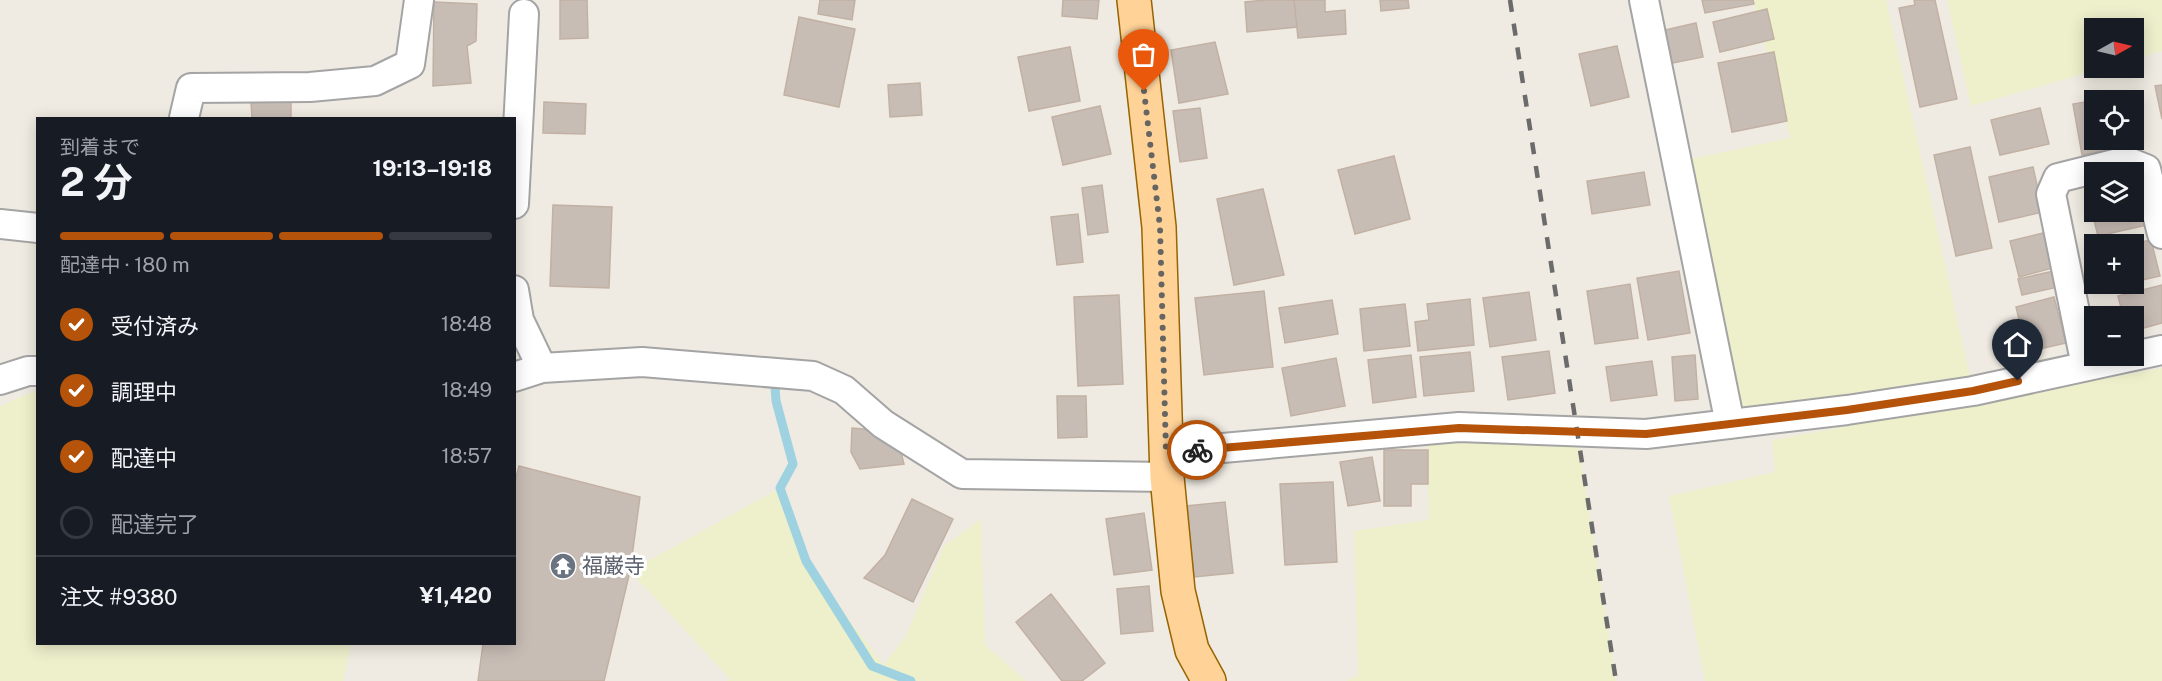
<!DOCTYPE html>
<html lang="ja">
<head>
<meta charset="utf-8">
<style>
	:root { --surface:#171b24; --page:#242831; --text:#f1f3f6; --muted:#9ea1a6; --line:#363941; --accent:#b45309 }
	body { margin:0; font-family:"Public Sans","Noto Sans JP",sans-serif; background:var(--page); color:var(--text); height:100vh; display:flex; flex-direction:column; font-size:22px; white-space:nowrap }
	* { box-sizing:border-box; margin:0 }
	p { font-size:20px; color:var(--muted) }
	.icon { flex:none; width:33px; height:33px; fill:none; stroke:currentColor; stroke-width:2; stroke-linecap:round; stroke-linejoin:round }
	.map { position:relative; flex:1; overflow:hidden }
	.drawer { position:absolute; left:36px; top:117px; width:480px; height:528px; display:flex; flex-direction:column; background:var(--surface); border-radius:0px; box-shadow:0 3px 15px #0003 }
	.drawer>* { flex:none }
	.needle { width:39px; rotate:82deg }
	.buttons { position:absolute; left:2084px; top:18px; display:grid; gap:12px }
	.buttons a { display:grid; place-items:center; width:60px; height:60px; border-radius:0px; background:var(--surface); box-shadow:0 3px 15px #0003; font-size:30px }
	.pin { position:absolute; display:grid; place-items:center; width:51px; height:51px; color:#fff; margin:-62px -26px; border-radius:50% 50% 50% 0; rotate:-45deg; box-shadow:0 0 6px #0007 }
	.pin .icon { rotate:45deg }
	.courier { position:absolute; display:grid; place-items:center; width:60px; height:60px; margin:-30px; border:4px solid #b45309; border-radius:50%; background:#fff; color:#222; box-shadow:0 2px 8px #0007 }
	.summary em { font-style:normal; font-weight:700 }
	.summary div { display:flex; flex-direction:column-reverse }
	.summary { display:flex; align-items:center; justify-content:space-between; height:102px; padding:0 24px }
	h1 { font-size:39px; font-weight:700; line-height:45px }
	.bar { display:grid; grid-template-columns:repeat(4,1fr); gap:9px 6px; align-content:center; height:72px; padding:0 24px }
	.bar i { height:8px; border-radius:4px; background:var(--line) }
	.bar .on { background:var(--accent) }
	.bar p { grid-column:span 4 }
	.line { display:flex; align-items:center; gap:15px; padding:0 24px; border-top:2px solid var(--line) }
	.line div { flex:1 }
	ol { padding:0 24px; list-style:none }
	li { display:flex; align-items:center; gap:18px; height:66px }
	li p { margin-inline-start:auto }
	li .icon { padding:6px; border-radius:50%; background:var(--accent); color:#fff; stroke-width:4 }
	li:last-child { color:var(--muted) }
	li i { width:33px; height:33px; border:3px solid var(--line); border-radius:50% }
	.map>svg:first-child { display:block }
	.farmland { fill:#eef0cc }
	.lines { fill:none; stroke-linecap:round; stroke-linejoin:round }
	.stream { stroke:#9fd2e1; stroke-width:9 }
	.building { fill:#c8bdb5; stroke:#c2b1a3; stroke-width:1.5 }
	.minor-casing { stroke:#a4a4a4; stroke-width:32 }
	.primary-casing { stroke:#976400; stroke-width:36 }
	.minor { stroke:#fff; stroke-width:28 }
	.primary { stroke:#ffd298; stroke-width:33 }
	.rail { stroke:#6b6b6b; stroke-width:4.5; stroke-dasharray:12 12; stroke-linecap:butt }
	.done { stroke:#666562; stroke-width:6; stroke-dasharray:0 10.8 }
	.route { stroke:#b45309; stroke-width:8 }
	.labels { text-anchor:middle; stroke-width:6; stroke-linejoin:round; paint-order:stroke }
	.worship-label { font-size:21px; fill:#5b616d; stroke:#fff; text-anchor:start }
</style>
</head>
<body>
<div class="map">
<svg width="2162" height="681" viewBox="0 0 2162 681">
	<rect width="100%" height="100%" fill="#efebe2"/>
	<!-- farmland -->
	<path class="farmland" d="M1753,0H1886L1973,391L1730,424L1677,162L1790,138Z
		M1947,0H2162V51L2133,59V28H2094V68H2105L1971,106Z
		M2162,368V681H1705L1669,496L1775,472L1772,440Z
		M37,390L38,644H351L343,681H0V406Z
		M1576,427L1616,681H1346L1358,675L1354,531L1429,520L1427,431Z
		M780,488L806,561L883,665L905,638L944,546L981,519L985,645L1026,681H726L730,679L630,571Z"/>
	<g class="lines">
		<!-- stream -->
		<path class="stream" d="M775,386L776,401L793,464L780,488L806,561L872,666L911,681"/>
	</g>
	<!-- building -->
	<path class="building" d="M560,0H587L588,38L560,39Z
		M820,0H855L852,20L818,14Z
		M1063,0H1099L1097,19L1062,16Z
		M1265,0H1294L1297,27L1247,32L1245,2Z
		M1294,0H1325V12L1345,10L1346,34L1298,38Z
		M1380,0H1408L1409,8L1381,11Z
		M1702,0H1753L1754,4L1705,13Z
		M1914,0H1935L1957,99L1920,107L1899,8L1915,5Z
		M434,2L477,4L476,41L467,46L471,83L433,86Z
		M1767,9L1774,39L1720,52L1713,22Z
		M799,17L855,29L839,107L784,95Z
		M1696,23L1703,57L1672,63L1665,30Z
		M1215,42L1228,94L1179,103L1171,50Z
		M1617,46L1629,97L1591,106L1579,54Z
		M1070,47L1080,101L1029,111L1018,57Z
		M1774,52L1787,121L1732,132L1718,63Z
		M920,83L922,115L890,117L888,85Z
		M2162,85V119L2155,86Z
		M2125,95L2126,100H2094V140H2132L2134,146L2082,155L2073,104Z
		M291,100V118H252L251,101Z
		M544,102L586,104L585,134L543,133Z
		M1100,106L1111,154L1063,165L1052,117Z
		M1200,108L1207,158L1180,162L1173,111Z
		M2040,108L2049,144L2000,155L1991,120Z
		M1970,147L1992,248L1956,256L1934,155Z
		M1394,156L1410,219L1355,234L1338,170Z
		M2033,167L2043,212L1999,222L1989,177Z
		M1644,172L1650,205L1592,214L1587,181Z
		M1102,185L1108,232L1088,235L1082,188Z
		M2138,187L2147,225L2098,236L2089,200L2094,198V212H2133V189Z
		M1263,189L1284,275L1234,285L1217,199Z
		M553,205L612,207L609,288L550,286Z
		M1078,214L1083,262L1057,265L1051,217Z
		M2047,232L2056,267L2019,277L2010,241Z
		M2151,240L2160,276L2133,282L2132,244Z
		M1679,271L1690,333L1648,340L1637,278Z
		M2054,271L2058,287L2022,295L2018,279Z
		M1630,284L1638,338L1595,344L1587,291Z
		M2162,285V323L2133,331V316H2123L2118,296Z
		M1264,291L1273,367L1204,375L1195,298Z
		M1529,292L1536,340L1490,347L1483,298Z
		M1119,295L1123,384L1078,386L1074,297Z
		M2054,297L2066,343L2027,352L2016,307Z
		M1470,299L1474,345L1418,351L1415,322L1429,320L1427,304Z
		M1332,300L1338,334L1285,343L1279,308Z
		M1405,304L1410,346L1364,351L1360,309Z
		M1549,351L1555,393L1508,400L1502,357Z
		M1470,352L1474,391L1424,396L1420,357Z
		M1411,355L1416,397L1373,403L1368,360Z
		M1695,355L1698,399L1675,401L1672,357Z
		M1336,358L1345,406L1291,416L1282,368Z
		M1652,361L1657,395L1611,401L1606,367Z
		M1057,396H1086L1087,437L1058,438Z
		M852,428L896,432L904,464L860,469L851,452Z
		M1384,450H1428V484H1411V506H1384Z
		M1372,457L1380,501L1348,506L1340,462Z
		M519,466L640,497L630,571L604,681H478L483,644H514V485Z
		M1333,482L1337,562L1285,565L1280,484Z
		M912,499L953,519L913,602L864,578L885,555Z
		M1225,502L1233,573L1194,577L1186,506Z
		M1144,513L1152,570L1114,575L1106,519Z
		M1149,586L1153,631L1121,634L1117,589Z
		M1051,594L1105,663L1082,681H1062L1016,622Z"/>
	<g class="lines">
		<defs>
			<path id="minor" d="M1644,0L1730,424
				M184,118L191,88L310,87L375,81L410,64L419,0
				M514,204L524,14
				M0,224L38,228
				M514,290L519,320L542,368
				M2086,366L2051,194L2058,178L2126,161L2146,169L2162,234
				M514,377L542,368L642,362L813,376L844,390L883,424L962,474L1167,477
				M0,380L28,371H38
				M1166,453L1459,427L1646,434L1847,410L1973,391L2162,350"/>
			<path id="primary" d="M1134,0L1159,227L1167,477L1178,591L1192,650L1209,681"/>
		</defs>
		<!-- minor casing -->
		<use href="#minor" class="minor-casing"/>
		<!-- primary casing -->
		<use href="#primary" class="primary-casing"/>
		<!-- minor -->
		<use href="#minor" class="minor"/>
		<!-- primary -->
		<use href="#primary" class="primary"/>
		<!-- rail -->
		<path class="rail" d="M1510,0L1616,681"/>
	</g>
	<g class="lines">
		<!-- done -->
		<path class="done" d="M1144,91L1160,227L1166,453L1197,450"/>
		<!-- route -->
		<path class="route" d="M1197,450L1459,428L1646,434L1847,410L1973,391L2018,381"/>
	</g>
	<!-- icons -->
	<defs>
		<symbol id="temple-disc" viewBox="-11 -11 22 22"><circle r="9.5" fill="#6b7280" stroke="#fff"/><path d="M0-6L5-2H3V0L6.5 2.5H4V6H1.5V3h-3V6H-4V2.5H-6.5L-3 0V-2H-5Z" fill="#fff"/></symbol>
	</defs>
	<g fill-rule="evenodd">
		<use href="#temple-disc" x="548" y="551" width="30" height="30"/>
	</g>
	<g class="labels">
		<!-- worship labels -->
		<g class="worship-label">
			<text x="582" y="573">福巌寺</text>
		</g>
	</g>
</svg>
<div class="buttons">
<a><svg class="needle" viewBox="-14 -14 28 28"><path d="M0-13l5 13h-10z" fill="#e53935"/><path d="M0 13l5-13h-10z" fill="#9ea1a6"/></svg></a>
<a><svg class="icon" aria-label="locate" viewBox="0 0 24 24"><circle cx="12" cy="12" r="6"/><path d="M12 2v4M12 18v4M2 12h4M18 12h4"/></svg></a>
<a><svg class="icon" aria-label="layers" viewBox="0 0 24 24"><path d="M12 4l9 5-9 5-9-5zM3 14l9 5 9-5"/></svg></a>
<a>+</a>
<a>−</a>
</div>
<div class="pin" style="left:1144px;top:91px;background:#ea580c"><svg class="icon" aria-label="bag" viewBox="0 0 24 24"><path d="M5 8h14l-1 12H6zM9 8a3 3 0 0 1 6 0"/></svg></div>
<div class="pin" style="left:2018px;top:381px;background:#1f2937"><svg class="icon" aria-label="home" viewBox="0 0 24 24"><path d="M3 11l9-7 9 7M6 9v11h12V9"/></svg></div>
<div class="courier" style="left:1197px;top:450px"><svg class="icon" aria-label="bike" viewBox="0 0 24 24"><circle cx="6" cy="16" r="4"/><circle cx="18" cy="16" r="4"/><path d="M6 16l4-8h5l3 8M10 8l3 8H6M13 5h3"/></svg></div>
<section class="drawer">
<div class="summary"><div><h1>2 分</h1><p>到着まで</p></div><em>19:13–19:18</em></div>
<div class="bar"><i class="on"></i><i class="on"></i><i class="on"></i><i></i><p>配達中 · 180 m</p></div>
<ol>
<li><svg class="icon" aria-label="check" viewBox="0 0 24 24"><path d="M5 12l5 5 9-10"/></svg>受付済み<p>18:48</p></li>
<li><svg class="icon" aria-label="check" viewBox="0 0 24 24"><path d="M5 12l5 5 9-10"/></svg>調理中<p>18:49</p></li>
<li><svg class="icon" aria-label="check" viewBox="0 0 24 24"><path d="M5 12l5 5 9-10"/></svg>配達中<p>18:57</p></li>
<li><i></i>配達完了</li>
</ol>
<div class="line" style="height:78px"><div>注文 #9380</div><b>¥1,420</b></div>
</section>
</div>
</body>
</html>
